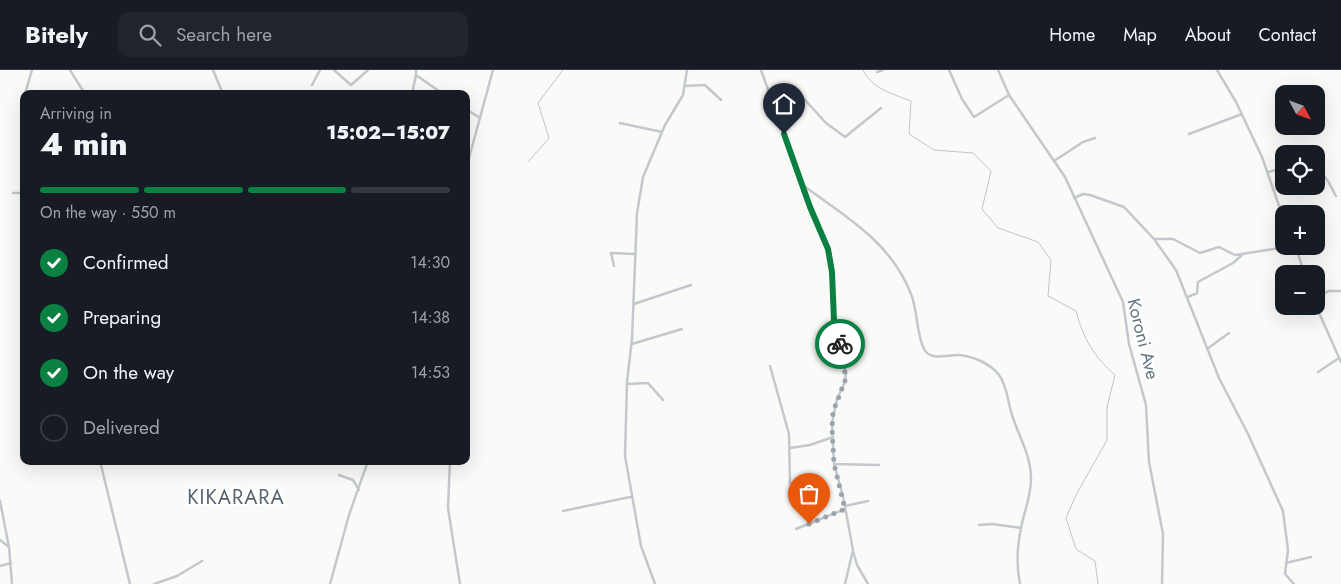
<!DOCTYPE html>
<html lang="en">
<head>
<meta charset="utf-8">
<style>
	:root { --surface:#171b24; --page:#20242c; --text:#f1f3f6; --muted:#9ea1a6; --line:#363941; --accent:#0b8043 }
	body { margin:0; font-family:Jost,sans-serif; background:var(--page); color:var(--text); height:100vh; display:flex; flex-direction:column; font-size:19px; white-space:nowrap }
	* { box-sizing:border-box; margin:0 }
	p { font-size:16px; color:var(--muted) }
	.icon { flex:none; width:28px; height:28px; fill:none; stroke:currentColor; stroke-width:2; stroke-linecap:round; stroke-linejoin:round }
	.map { position:relative; flex:1; overflow:hidden }
	.details { position:absolute; left:20px; top:20px; width:450px; height:375px; display:flex; flex-direction:column; background:var(--surface); border-radius:10px; box-shadow:0 5px 20px #0002 }
	.details>* { flex:none }
	.needle { width:32px; rotate:131deg }
	.tools { position:absolute; left:1275px; top:15px; display:grid; gap:10px }
	.tools a { display:grid; place-items:center; width:50px; height:50px; border-radius:10px; background:var(--surface); box-shadow:0 5px 20px #0002; font-size:25px }
	.pin { position:absolute; display:grid; place-items:center; width:42px; height:42px; color:#fff; margin:-51px -21px; border-radius:50% 50% 50% 0; rotate:-45deg; box-shadow:0 0 5px #0007 }
	.pin .icon { rotate:45deg }
	.courier { position:absolute; display:grid; place-items:center; width:50px; height:50px; margin:-25px; border:4px solid #0b8043; border-radius:50%; background:#fff; color:#222; box-shadow:0 1px 6px #0007 }
	.headline em { font-style:normal; font-weight:800 }
	.headline div { display:flex; flex-direction:column-reverse }
	.headline { display:flex; align-items:center; justify-content:space-between; height:85px; padding:0 20px }
	h1 { font-size:32px; font-weight:800; line-height:38px }
	.bar { display:grid; grid-template-columns:repeat(4,1fr); gap:8px 5px; align-content:center; height:60px; padding:0 20px }
	.bar i { height:6px; border-radius:4px; background:var(--line) }
	.bar .active { background:var(--accent) }
	.bar p { grid-column:span 4 }
	ol { padding:0 20px; list-style:none }
	li { display:flex; align-items:center; gap:15px; height:55px }
	li p { margin-inline-start:auto }
	li .icon { padding:5px; border-radius:50%; background:var(--accent); color:#fff; stroke-width:4 }
	li:last-child { color:var(--muted) }
	li i { width:28px; height:28px; border:2px solid var(--line); border-radius:50% }
	header { display:flex; align-items:center; gap:30px; box-sizing:border-box; height:70px; padding:0 25px; background:var(--surface); border-bottom:1px solid var(--line) }
	header strong { font-size:24px }
	nav { display:flex; gap:28px; margin-inline-start:auto; font-size:18px }
	.search { width:350px; height:45px; background:var(--page); display:flex; align-items:center; gap:12px; box-sizing:border-box; padding:0 18px; border-radius:10px; color:var(--muted); font-size:19px }
	.map>svg:first-child { display:block }
	.lines { fill:none; stroke-linecap:round; stroke-linejoin:round }
	.stream { stroke:#bbc7cb; stroke-width:1 }
	.minor { stroke:#c3c8cc; stroke-width:2.5 }
	.done { stroke:#99a4ac; stroke-width:5; stroke-dasharray:0 9 }
	.route { stroke:#0b8043; stroke-width:6 }
	.labels { text-anchor:middle; stroke-width:5; stroke-linejoin:round; paint-order:stroke }
	.street-label { font-size:18px; fill:#657683; stroke:#fff }
	.quarter-label { font-size:20px; letter-spacing:1px; fill:#57646e; stroke:#fff }
</style>
</head>
<body>
<header>
<strong>Bitely</strong>
<div class="search"><svg class="icon" aria-label="search" viewBox="0 0 24 24"><circle cx="10" cy="10" r="6"/><path d="M15 15l6 6"/></svg>Search here</div>
<nav><a>Home</a><a>Map</a><a>About</a><a>Contact</a></nav>
</header>
<div class="map">
<svg width="1341" height="514" viewBox="0 0 1341 514">
	<rect width="100%" height="100%" fill="#fafaf8"/>
	<g class="lines">
		<!-- stream -->
		<path class="stream" d="M863,0C872,19 893,24 911,31L909,64L934,80L973,83L991,101L982,139L998,158L1038,172L1051,190L1048,226L1076,241C1083,268 1094,287 1115,305L1107,337V370L1076,425L1066,448L1076,479L1095,491L1098,514
			M528,92L549,68L538,33L563,0"/>
		<!-- minor -->
		<path class="minor" d="M70,0L85,24
			M213,0L223,24
			M334,0L351,15L368,0
			M416,0V5L443,24
			M761,0L808,131L829,179L832,202L834,251L846,303L845,312L837,329L832,353L834,394L843,426L853,480L845,514
			M949,0L962,29L974,47L1009,25
			M998,0L1009,25L1065,107L1123,232L1129,274L1146,335L1149,392L1163,464L1162,514
			M1217,0L1236,32L1262,87L1284,150
			M877,2L883,0
			M312,15L320,0
			M685,16L705,15L721,30
			M25,24L32,0
			M412,24L416,5
			M771,26L784,19H795L826,53L845,67L881,38
			M22,34L24,28
			M466,39L480,48
			M620,53L662,62
			M1189,64L1242,44
			M1054,91L1083,72L1095,68
			M1316,97L1328,111L1336,126
			M466,99L493,0
			M1268,102L1284,98
			M804,116C846,147 891,172 911,224C918,241 916,263 924,279C931,292 948,284 959,285C973,286 991,294 999,305C1007,315 1008,333 1012,345C1019,367 1031,385 1031,409C1031,426 1024,442 1021,458C1017,477 1016,495 1020,514
			M13,123H24
			M1074,128L1083,124L1090,125L1124,137L1154,169L1176,200L1219,308L1248,364L1283,441L1288,480L1285,504L1294,514
			M1154,169H1173L1200,183L1219,177L1235,185L1293,176
			M1295,176L1305,204
			M614,196L611,183L635,184
			M1188,227L1197,223L1198,212L1233,193L1242,185
			M1316,227L1329,221H1341
			M634,234L691,215
			M1316,236L1341,292
			M632,274L682,259
			M1207,279L1229,263
			M770,296L789,364L790,413
			M1318,302L1339,288
			M627,314L648,313L663,330
			M790,378L810,375L833,367
			M100,391L130,514
			M450,391L448,438L460,514
			M834,394L879,395
			M339,405L353,410L359,420
			M0,431L9,477L12,514
			M845,436L868,431
			M563,441L630,427
			M979,455L992,454L1021,458
			M796,459L845,439
			M0,470L9,477
			M853,481L857,495L868,514
			M1286,493L1311,487
			M0,496L11,493
			M154,514L177,506L202,491
			M330,514L349,445L368,391
			M655,514L641,476L625,386L627,312L632,269L637,143L643,107L665,55L683,25L687,0"/>
	</g>
	<g class="lines">
		<!-- done -->
		<path class="done" d="M809,454L845,439L834,394L832,358L833,342L846,308L840,274"/>
		<!-- route -->
		<path class="route" d="M784,64L810,137L828,179L832,202L834,251L840,274"/>
	</g>
	<g class="labels">
		<!-- street labels -->
		<g class="street-label">
			<text transform="translate(1143 269) rotate(76)" y="6">Koroni Ave</text>
		</g>
		<!-- quarter labels -->
		<g class="quarter-label">
			<text x="236" y="434">KIKARARA</text>
		</g>
	</g>
</svg>
<div class="tools">
<a><svg class="needle" viewBox="-14 -14 28 28"><path d="M0-13l5 13h-10z" fill="#e53935"/><path d="M0 13l5-13h-10z" fill="#9ea1a6"/></svg></a>
<a><svg class="icon" aria-label="locate" viewBox="0 0 24 24"><circle cx="12" cy="12" r="6"/><path d="M12 2v4M12 18v4M2 12h4M18 12h4"/></svg></a>
<a>+</a>
<a>−</a>
</div>
<div class="pin" style="left:809px;top:454px;background:#ea580c"><svg class="icon" aria-label="bag" viewBox="0 0 24 24"><path d="M5 8h14l-1 12H6zM9 8a3 3 0 0 1 6 0"/></svg></div>
<div class="pin" style="left:784px;top:64px;background:#1f2937"><svg class="icon" aria-label="home" viewBox="0 0 24 24"><path d="M3 11l9-7 9 7M6 9v11h12V9"/></svg></div>
<div class="courier" style="left:840px;top:274px"><svg class="icon" aria-label="bike" viewBox="0 0 24 24"><circle cx="6" cy="16" r="4"/><circle cx="18" cy="16" r="4"/><path d="M6 16l4-8h5l3 8M10 8l3 8H6M13 5h3"/></svg></div>
<section class="details">
<div class="headline"><div><h1>4 min</h1><p>Arriving in</p></div><em>15:02–15:07</em></div>
<div class="bar"><i class="active"></i><i class="active"></i><i class="active"></i><i></i><p>On the way · 550 m</p></div>
<ol>
<li><svg class="icon" aria-label="check" viewBox="0 0 24 24"><path d="M5 12l5 5 9-10"/></svg>Confirmed<p>14:30</p></li>
<li><svg class="icon" aria-label="check" viewBox="0 0 24 24"><path d="M5 12l5 5 9-10"/></svg>Preparing<p>14:38</p></li>
<li><svg class="icon" aria-label="check" viewBox="0 0 24 24"><path d="M5 12l5 5 9-10"/></svg>On the way<p>14:53</p></li>
<li><i></i>Delivered</li>
</ol>
</section>
</div>
</body>
</html>
